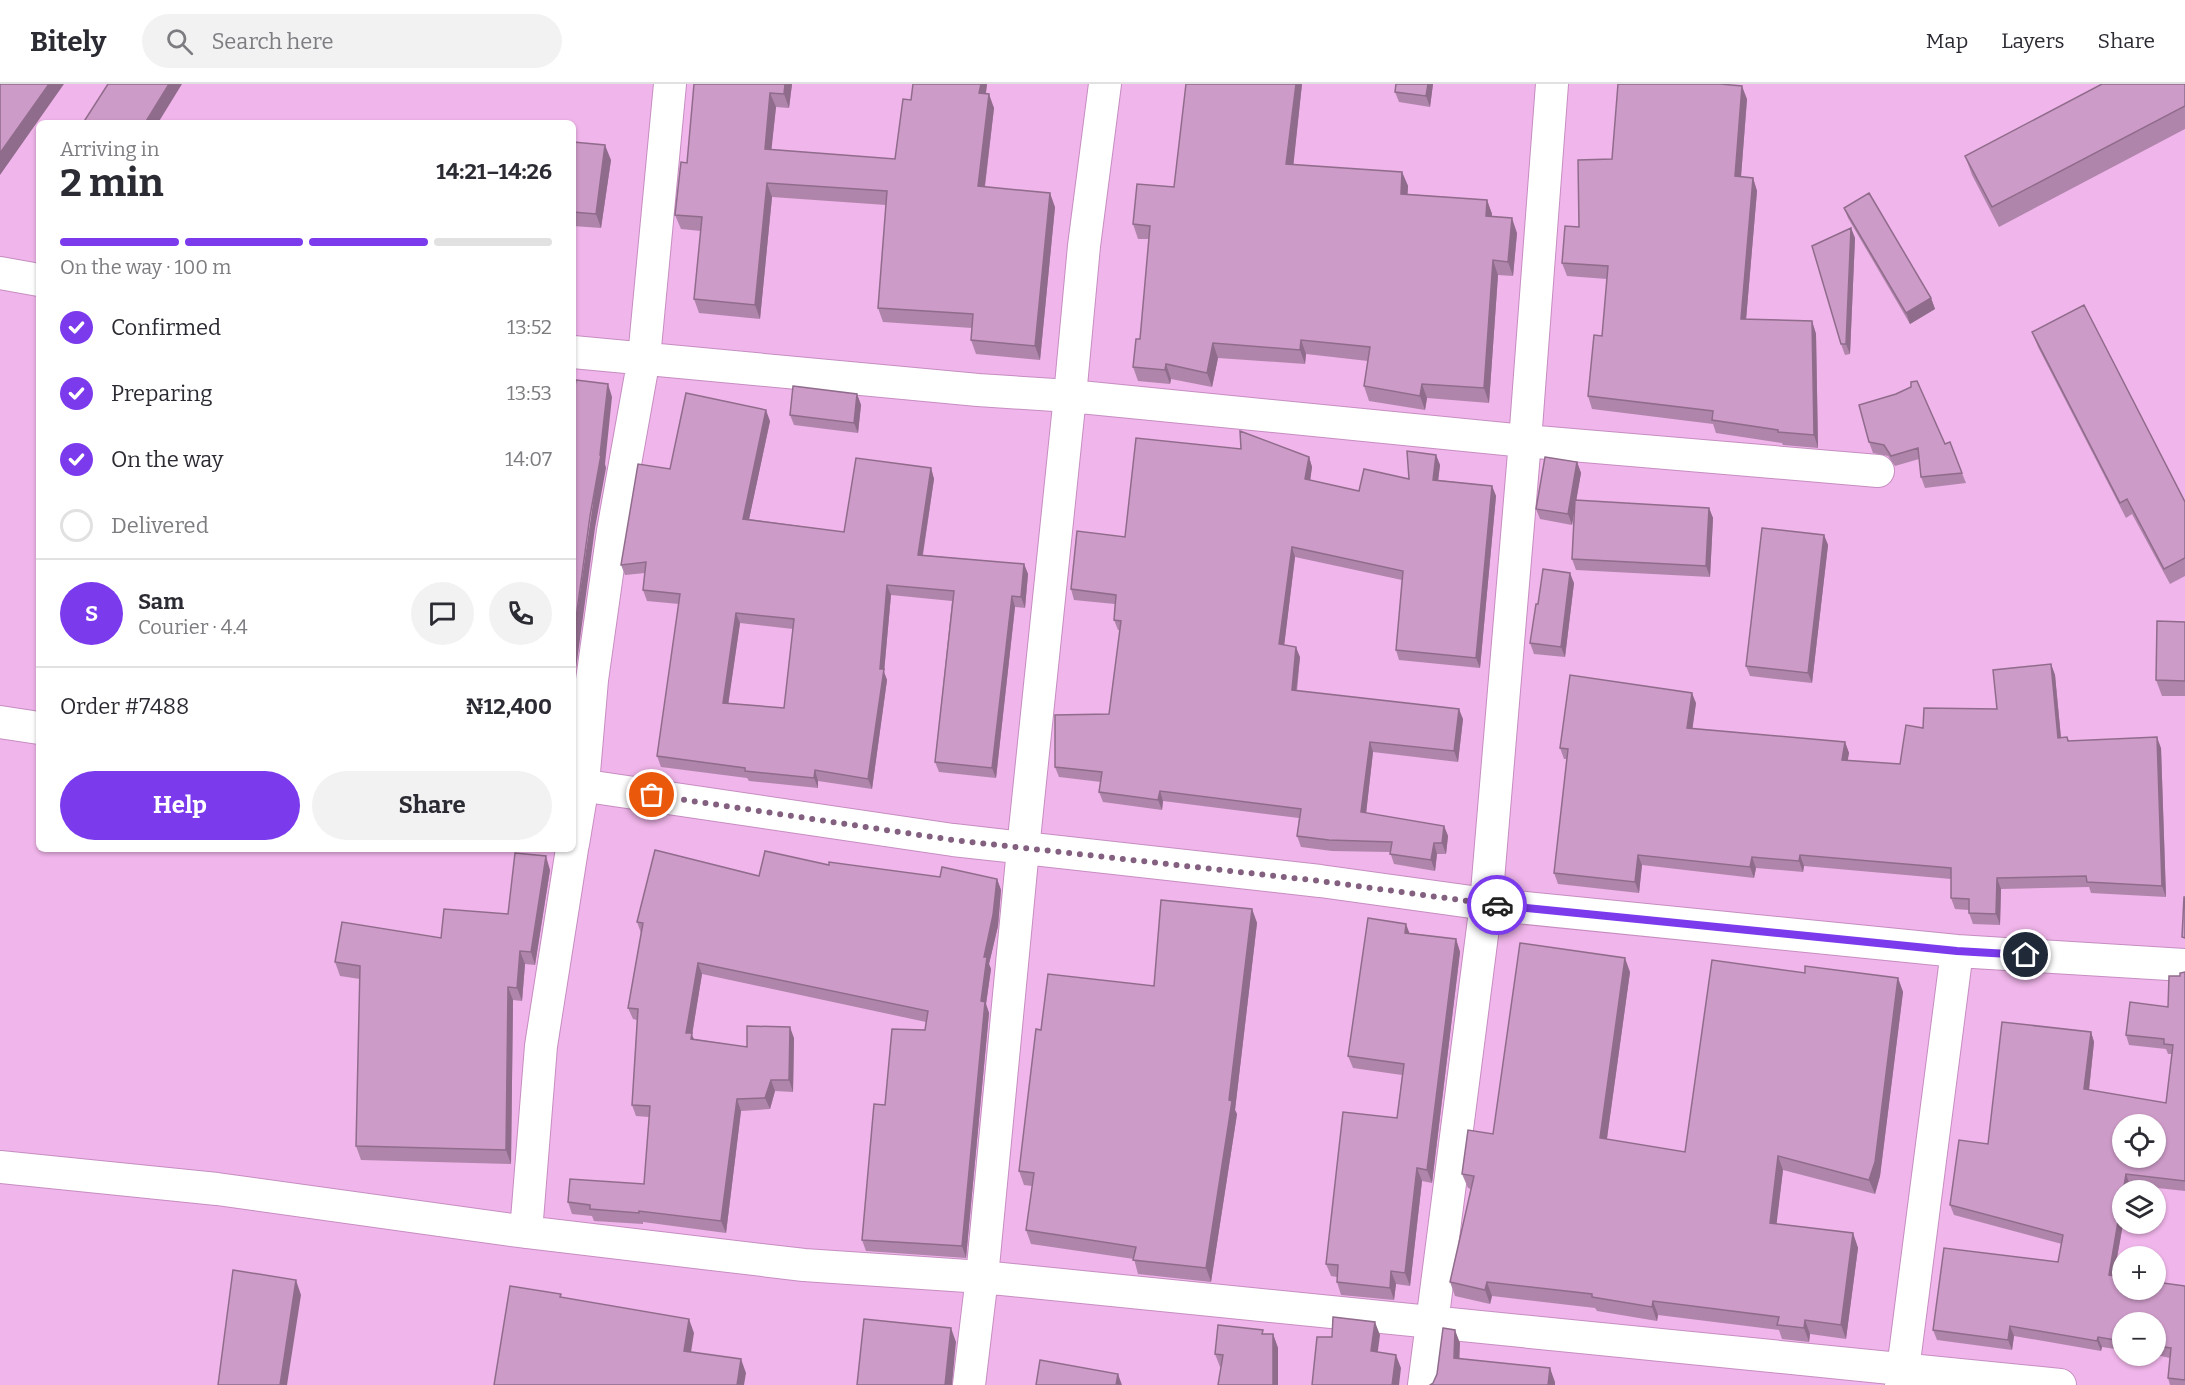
<!DOCTYPE html>
<html lang="en">
<head>
<meta charset="utf-8">
<style>
	:root { --surface:#fff; --page:#f2f2f3; --text:#2b2b33; --muted:#7c7c81; --line:#e1e1e2; --accent:#7c3aed }
	body { margin:0; font-family:Bitter,serif; background:var(--page); color:var(--text); height:100vh; display:flex; flex-direction:column; font-size:22px; white-space:nowrap }
	* { box-sizing:border-box; margin:0 }
	p { font-size:20px; color:var(--muted) }
	.icon { flex:none; width:33px; height:33px; fill:none; stroke:currentColor; stroke-width:2; stroke-linecap:round; stroke-linejoin:round }
	.map { position:relative; flex:1; overflow:hidden }
	.sheet { position:absolute; left:36px; top:36px; width:540px; height:732px; display:flex; flex-direction:column; background:var(--surface); border-radius:9px; box-shadow:0 2px 4px #0004 }
	.sheet>* { flex:none }
	.controls { position:absolute; left:2112px; top:1030px; display:grid; gap:12px }
	.controls a { display:grid; place-items:center; width:54px; height:54px; border-radius:50%; background:var(--surface); box-shadow:0 2px 4px #0004; font-size:30px }
	.pin { position:absolute; display:grid; place-items:center; width:51px; height:51px; color:#fff; margin:-26px; border:3px solid #fff; border-radius:50%; box-shadow:0 2px 6px #0007 }
	.courier { position:absolute; display:grid; place-items:center; width:60px; height:60px; margin:-30px; border:4px solid #7c3aed; border-radius:50%; background:#fff; color:#222; box-shadow:0 2px 8px #0007 }
	.overview em { font-style:normal; font-weight:700 }
	.overview div { display:flex; flex-direction:column-reverse }
	.overview { display:flex; align-items:center; justify-content:space-between; height:102px; padding:0 24px }
	h1 { font-size:39px; font-weight:700; line-height:45px }
	.bar { display:grid; grid-template-columns:repeat(4,1fr); gap:9px 6px; align-content:center; height:72px; padding:0 24px }
	.bar i { height:8px; border-radius:4px; background:var(--line) }
	.bar .current { background:var(--accent) }
	.bar p { grid-column:span 4 }
	.line { display:flex; align-items:center; gap:15px; padding:0 24px; border-top:2px solid var(--line) }
	.line div { flex:1 }
	.round { display:grid; place-items:center; flex:none; width:63px; height:63px; border-radius:32px; background:var(--page) }
	ol { padding:0 24px; list-style:none }
	li { display:flex; align-items:center; gap:18px; height:66px }
	li p { margin-inline-start:auto }
	li .icon { padding:6px; border-radius:50%; background:var(--accent); color:#fff; stroke-width:4 }
	li:last-child { color:var(--muted) }
	li i { width:33px; height:33px; border:3px solid var(--line); border-radius:50% }
	.cta { display:flex; gap:12px; margin-top:auto; padding:12px 24px }
	.cta a { flex:1; height:69px; border-radius:36px; background:var(--accent); color:#fff; font-size:24px; font-weight:700; line-height:69px; text-align:center }
	.cta a+a { background:var(--page); color:var(--text) }
	header { display:flex; align-items:center; gap:36px; box-sizing:border-box; height:84px; padding:0 30px; background:var(--surface); border-bottom:2px solid var(--line) }
	header strong { font-size:28px }
	nav { display:flex; gap:33px; margin-inline-start:auto; font-size:21px }
	.search { width:420px; height:54px; background:var(--page); display:flex; align-items:center; gap:15px; box-sizing:border-box; padding:0 21px; border-radius:33px; color:var(--muted); font-size:22px }
	.map>svg:first-child { display:block }
	.lines { fill:none; stroke-linecap:round; stroke-linejoin:round }
	.street-casing { stroke:#c68dc1; stroke-width:34 }
	.street { stroke:#fff; stroke-width:32 }
	.wall { fill:#b085ac; fill-rule:evenodd }
	.shaded-wall { fill:#906c8c }
	.building { fill:#cd9bc8; stroke:#906c8c; stroke-width:1.5; fill-rule:evenodd }
	.done { stroke:#835f80; stroke-width:6; stroke-dasharray:0 10.8 }
	.route { stroke:#7c3aed; stroke-width:8 }
</style>
</head>
<body>
<header>
<strong>Bitely</strong>
<div class="search"><svg class="icon" aria-label="search" viewBox="0 0 24 24"><circle cx="10" cy="10" r="6"/><path d="M15 15l6 6"/></svg>Search here</div>
<nav><a>Map</a><a>Layers</a><a>Share</a></nav>
</header>
<div class="map">
<svg width="2185" height="1301" viewBox="0 0 2185 1301">
	<rect width="100%" height="100%" fill="#f0b5ea"/>
	<g class="lines">
		<defs>
			<path id="street" d="M0,189L39,196
				M573,268L978,306L1070,312L1525,357L1878,387
				M0,638L39,644
				M573,700L953,756L1320,797L1486,820L1957,867L2185,881
				M573,760L583,700L592,596L613,447L644,274L670,0
				M0,1083L217,1105L526,1148L804,1181L982,1193L2060,1301
				M526,1148L541,962L572,765
				M969,1301L982,1193L1023,765L1070,312L1084,162L1105,0
				M1424,1301L1486,820L1525,357L1552,0
				M1901,1301L1957,867"/>
		</defs>
		<!-- street casing -->
		<use href="#street" class="street-casing"/>
		<!-- street -->
		<use href="#street" class="street"/>
	</g>
	<!-- wall -->
	<path class="wall" d="M695,0H792L789,24L776,23L771,66L895,75L911,16L913,0H987L986,9L994,24L985,103L1055,123L1040,276L976,270L971,256L972,244L883,238L878,224L886,121L772,113L760,235L699,229L694,215L701,147L681,145L675,131L687,79Z
		M1186,0H1302L1293,81L1402,88L1408,102L1407,110L1487,116L1492,130V133L1517,149L1513,192L1498,191L1489,319L1427,314L1425,326L1369,317L1364,302L1368,277L1306,270L1305,280L1218,274L1212,303L1171,295L1170,300L1138,297L1133,283L1140,255L1149,155H1138L1133,140L1174,103Z
		M1396,0H1433L1430,23L1399,18L1395,8Z
		M2185,0V45L1999,143L1972,91L1965,72Z
		M1747,15L1741,93L1753,94L1757,107L1746,235L1812,237L1816,250L1818,364L1783,361L1782,359L1716,349L1713,340L1592,325L1588,312L1602,252L1607,195L1567,192L1562,179L1612,75Z
		M573,58L611,76L601,144L573,142Z
		M1844,124L1931,214L1935,225L1910,240L1848,134Z
		M1851,144L1855,154L1850,270L1845,271L1841,260Z
		M2032,248L2185,418V492L2170,500L2132,430L2126,434L2038,263Z
		M857,310L861,321L858,349L794,341L790,331Z
		M770,337L749,435L844,448L931,384L934,395L923,471L1024,480L1028,490L1025,524L1015,523L996,694L939,688L935,678L952,517L891,511L884,588L887,596L872,705L818,697V704L749,697L747,694L661,683L657,672L679,520L647,517L643,506L645,489L625,491L621,481L670,385ZM740,539L793,545L784,624L728,619Z
		M1869,358L1945,360L1962,389L1966,399L1925,404L1921,393L1919,375L1895,382L1888,372L1873,369Z
		M1436,371L1440,381L1438,396L1492,402L1496,412L1480,584L1399,576L1396,566L1402,496L1295,473L1284,561L1300,573L1297,607L1463,635L1458,678L1373,668L1366,729L1444,742L1448,752L1446,770H1437L1435,787L1394,780L1390,768L1332,767L1301,763L1297,752L1299,734L1163,717L1162,726L1103,718L1099,708L1101,698L1059,693L1055,683L1109,630L1120,546H1118L1114,536L1115,520L1074,516L1071,505L1125,453L1309,373L1312,383L1310,396L1359,407L1409,395Z
		M1577,378L1581,389L1576,417L1709,424L1713,434L1710,493L1576,486L1572,475L1574,427L1572,441L1540,435L1536,425Z
		M1824,451L1828,461L1812,599L1750,592L1746,582Z
		M1574,499L1565,573L1534,570L1530,559L1538,520Z
		M2185,538V612H2162L2156,596Z
		M2051,580L2055,591L2061,654L2067,653L2069,657L2161,664L2166,813L2091,809L2089,803L2001,805L2000,841L1973,840L1969,829V826L1955,825L1951,814V795L1804,782L1803,788L1756,784L1754,794L1642,781L1639,809L1558,800L1554,789L1567,675H1564L1560,664L1696,619L1692,645L1845,658L1849,669L1847,677L1900,680L1923,644L1997,625Z
		M829,781L940,793L997,795L1001,806L998,842L989,880L991,885L986,920L989,929L966,1174L866,1167L862,1156L885,1021L925,946L926,938L702,890L692,951L694,955L747,963L794,954L793,1008L775,1007L770,1025L741,1027L726,1149L643,1138V1140L594,1137L592,1132L572,1130L568,1118L644,1100L649,1033L636,1032L632,1021L637,936L633,935L628,924L641,849L637,838L759,792Z
		M550,786L535,881L525,880L522,917L513,916L511,1080L361,1076L356,1062L360,895L340,892L335,878L441,854L508,830Z
		M1252,825L1257,839L1235,1026L1237,1030L1211,1198L1138,1190L1134,1175L1031,1160L1026,1146L1032,1102L1024,1101L1019,1087L1041,946L1154,902Z
		M1410,849L1456,855L1460,868L1432,1099L1422,1097L1410,1202L1396,1200L1394,1216L1341,1211L1337,1198V1193L1331,1192L1326,1180L1397,1034L1402,991L1353,984L1348,972Z
		M1630,888L1607,1055L1685,1068L1805,889L1898,894L1903,908L1880,1092L1875,1110L1783,1086L1776,1140L1853,1149L1858,1164L1846,1255L1810,1250L1809,1258L1782,1255L1779,1246L1658,1231L1657,1237L1597,1227L1595,1224L1492,1212L1490,1220L1455,1212L1450,1198L1471,1105L1468,1104L1462,1090L1493,1050Z
		M2185,888V1107L2130,1101L2129,1107H2122L2123,1140L2114,1191L2185,1202V1301H2170L2168,1294L2170,1274L2156,1271V1239H2122V1266L2102,1263L2101,1267L2014,1252L2012,1266L1937,1256L1933,1246L2058,1178L2062,1160L1954,1131L1950,1121L1988,1060L2091,948L2094,958L2089,1006L2166,1019L2172,970H2168L2166,965L2129,961L2126,951L2168,923L2180,892Z
		M1264,1250H1273L1278,1264L1220,1283L1215,1270Z"/>
	<!-- shaded-wall -->
	<path class="shaded-wall" d="M49,0H64L0,91V69Z
		M169,0H182L158,39H145Z
		M785,0H792L789,24L784,10Z
		M981,0H987L984,22L979,9Z
		M1296,0H1302L1292,94L1286,80Z
		M1428,0H1433L1430,23L1426,12Z
		M1742,2L1747,15L1740,105L1735,92Z
		M770,9L776,23L770,79L765,65Z
		M989,10L994,24L983,116L978,102Z
		M605,61L611,76L601,144L596,130Z
		M1402,88L1408,102L1407,124L1401,110Z
		M1753,94L1757,107L1745,248L1741,235Z
		M767,99L772,113L760,235L755,221Z
		M1050,109L1055,123L1040,276L1035,262Z
		M1487,116L1492,130L1491,146L1486,132Z
		M1512,134L1517,149L1513,192L1508,178Z
		M1851,144L1855,154L1850,270L1846,260Z
		M1493,176L1498,191L1489,319L1484,304Z
		M1931,214L1935,225L1910,240L1906,229Z
		M1812,237L1816,250L1818,364L1814,351Z
		M1301,256L1306,270L1305,280L1300,266Z
		M1213,259L1218,274L1212,303L1207,289Z
		M1166,280L1171,295L1170,300L1165,286Z
		M608,300L612,313L605,380L606,384L595,444L573,607V556L600,371Z
		M1422,300L1427,314L1425,326L1420,312Z
		M857,310L861,321L858,349L854,339Z
		M766,326L770,337L747,445L743,435Z
		M1436,371L1440,381L1437,406L1433,396Z
		M1309,373L1312,383L1309,405L1305,395Z
		M1577,378L1581,389L1572,441L1568,430Z
		M931,384L934,395L921,481L918,471Z
		M1492,402L1496,412L1480,584L1476,574Z
		M1709,424L1713,434L1710,493L1706,482Z
		M1824,451L1828,461L1812,599L1808,589Z
		M1292,463L1295,473L1283,571L1279,560Z
		M1024,480L1028,490L1025,524L1021,513Z
		M1570,489L1574,499L1565,573L1561,563Z
		M887,501L891,511L884,588L887,596L872,705L868,695L880,585Z
		M1012,512L1015,523L996,694L992,684Z
		M736,529L740,539L727,629L723,619Z
		M1296,563L1300,573L1295,617L1292,606Z
		M2051,580L2055,591L2062,665L2058,654Z
		M1692,609L1696,619L1691,655L1687,644Z
		M1459,625L1463,635L1458,678L1454,667Z
		M2157,653L2161,664L2166,813L2162,802Z
		M1370,658L1373,668L1365,739L1361,728Z
		M1845,658L1849,669L1846,687L1842,676Z
		M815,686L818,697V704L814,694Z
		M1160,707L1163,717L1162,726L1158,716Z
		M1444,742L1448,752L1446,770L1442,759Z
		M1434,759L1437,770L1435,787L1431,776Z
		M1638,771L1642,781L1639,809L1635,798Z
		M1800,771L1804,782L1803,788L1799,777Z
		M546,772L550,786L535,881L531,868Z
		M1752,773L1756,784L1754,794L1750,783Z
		M1997,794L2001,805L2000,841L1996,830Z
		M997,795L1001,806L998,842L989,880L991,885L986,920L989,929L966,1174L962,1162L981,917L984,873Z
		M1252,825L1257,839L1235,1026L1237,1030L1211,1198L1206,1184L1229,1016Z
		M1406,840L1411,853L1405,849Z
		M1456,855L1460,868L1432,1099L1427,1086Z
		M520,867L525,880L522,917L517,904Z
		M1625,874L1630,888L1605,1068L1600,1054Z
		M698,879L702,890L692,951L696,961L686,949Z
		M1898,894L1903,908L1880,1092L1875,1110L1869,1096Z
		M508,903L513,916L511,1080L506,1066Z
		M790,943L794,954L793,1008L789,996Z
		M2091,948L2094,958L2088,1015L2084,1005Z
		M771,996L775,1007L770,1025L765,1014Z
		M737,1015L741,1027L726,1149L721,1137Z
		M1778,1072L1783,1086L1775,1153L1770,1139Z
		M1417,1084L1422,1097L1410,1202L1405,1189Z
		M2126,1090L2130,1101L2129,1107H2123Z
		M2122,1111L2123,1140L2112,1201L2109,1191Z
		M1853,1149L1858,1164L1846,1255L1841,1241Z
		M1391,1187L1396,1200L1394,1216L1390,1204Z
		M296,1196L301,1211L287,1301H280Z
		M1487,1198L1492,1212L1490,1220L1485,1206Z
		M1653,1217L1658,1231L1657,1237L1652,1223Z
		M689,1235L694,1249L689,1281L684,1267Z
		M1805,1236L1810,1250L1809,1258L1804,1244Z
		M1375,1238L1380,1251L1376,1281L1371,1267Z
		M2010,1242L2014,1252L2012,1266L2008,1256Z
		M951,1244L956,1258L952,1301H945Z
		M1455,1246L1460,1259L1459,1288L1454,1274Z
		M1273,1250L1278,1264V1301H1273Z
		M2098,1253L2102,1263L2101,1267L2097,1257Z
		M1396,1271L1401,1284L1399,1301H1392Z
		M741,1275L746,1289L744,1301H737Z
		M1550,1284L1555,1298V1301H1548Z
		M1118,1290L1122,1301H1116Z"/>
	<!-- building -->
	<path class="building" d="M0,0H49L0,69Z
		M108,0H169L145,39H83Z
		M694,0H785L784,10L770,9L765,65L895,75L903,15L911,16L913,0H981L979,9L989,10L978,102L1050,109L1035,262L971,256L973,230L878,224L887,107L767,99L755,221L694,215L702,133L675,131L681,78L687,79Z
		M1186,0H1296L1286,80L1402,88L1401,110L1487,116L1486,132L1512,134L1508,178L1493,176L1484,304L1422,300L1420,312L1364,302L1370,263L1301,256L1300,266L1213,259L1207,289L1166,280L1165,286L1133,283L1136,255H1140L1150,142L1133,140L1137,100L1174,103Z
		M1396,0H1428L1426,12L1395,8Z
		M1618,0H1720L1742,2L1735,92L1753,94L1741,235L1812,237L1814,351L1778,348V346L1712,336L1713,327L1588,312L1594,251L1602,252L1608,182L1562,179L1565,142L1579,143L1578,76L1612,75Z
		M2102,0H2185V22L1992,123L1965,72Z
		M573,58L605,61L596,130L573,128Z
		M1869,109L1931,214L1906,229L1844,124Z
		M1851,144L1846,260H1841L1812,162Z
		M2084,221L2185,418V474L2164,485L2127,415L2120,419L2032,248Z
		M576,296L608,300L600,371H601L590,432L573,556V316Z
		M1917,297L1945,360L1950,358L1962,389L1921,393L1918,364L1891,372L1884,361L1869,358L1859,321L1896,310L1911,303V298Z
		M793,302L857,310L854,339L790,331Z
		M686,309L766,326L743,435L844,448L856,374L931,384L918,471L1024,480L1021,513L1012,512L992,684L935,678L954,507L887,501L880,585H884L868,695L815,686L814,694L745,687V684L657,672L680,510L643,506L646,478L621,481L638,380L670,385ZM736,529L794,535L784,624L723,619Z
		M1240,347L1309,373L1305,395L1359,407L1364,385L1409,395L1407,367L1436,371L1433,396L1492,402L1476,574L1396,566L1403,487L1292,463L1279,560L1296,563L1292,606L1459,625L1454,667L1370,658L1361,728L1444,742L1442,759H1434L1431,776L1390,770L1392,758L1329,756L1297,752L1301,725L1160,707L1158,716L1099,708L1102,688L1055,683V631L1109,630L1121,537L1114,536L1116,511L1071,505L1077,447L1125,453L1136,354L1241,365Z
		M1545,373L1577,378L1568,430L1536,425Z
		M1575,416L1709,424L1706,482L1572,475Z
		M1762,444L1824,451L1808,589L1746,582Z
		M1543,485L1570,489L1561,563L1530,559L1536,520H1538Z
		M2157,537L2185,538V597L2156,596Z
		M2051,580L2058,654L2067,653L2068,657L2157,653L2162,802L2087,798L2086,792L1997,794L1996,830L1969,829V815L1951,814V784L1800,771L1799,777L1752,773L1750,783L1638,771L1635,798L1554,789L1568,665L1560,664L1570,591L1692,609L1687,644L1845,658L1842,676L1900,680L1906,641L1923,644L1924,624L1997,625L1993,586Z
		M655,766L759,792L765,767L829,781V778L940,793L942,783L997,795L993,831L984,873H987L981,917L985,918L962,1162L862,1156L874,1020L885,1021L892,945L925,946L928,927L698,879L686,949H692L691,955L747,963V942L790,943L789,996H771L765,1014L737,1015L721,1137L639,1127V1129L590,1125V1121L568,1118L570,1095L644,1100L650,1022L632,1021L638,925L628,924L643,839L637,838Z
		M515,769L546,772L531,868L520,867L517,904L508,903L506,1066L356,1062L360,882L335,878L342,838L441,854L444,825L508,830Z
		M2184,813H2185V854L2182,853Z
		M1161,816L1252,825L1229,1016L1232,1017L1206,1184L1133,1176L1136,1163L1026,1146L1034,1089L1019,1087L1036,945L1041,946L1048,890L1154,902Z
		M1368,834L1406,840L1405,849L1456,855L1427,1086L1417,1084L1405,1189L1391,1187L1390,1204L1337,1198L1338,1181L1326,1180L1343,1028L1397,1034L1404,980L1348,972Z
		M1520,859L1625,874L1600,1054L1685,1068L1712,876L1805,889V882L1898,894L1875,1078L1869,1096L1778,1072L1770,1139L1853,1149L1841,1241L1805,1236L1804,1244L1777,1241L1779,1233L1653,1217L1652,1223L1592,1213V1210L1487,1198L1485,1206L1450,1198L1474,1092L1462,1090L1468,1046L1493,1050Z
		M2185,888V1097L2126,1090L2109,1191L2122,1193V1206H2156V1198L2185,1202V1296L2168,1294L2171,1264L2156,1262V1239H2122V1257L2098,1253L2097,1257L2010,1242L2008,1256L1933,1246L1944,1164L2058,1178L2063,1151L1950,1121L1959,1056L1988,1060L2002,938L2091,948L2084,1005L2166,1019L2173,961L2164,960V955L2126,951L2130,918L2168,923L2169,892H2180V889ZM2122,1041H2156V1074H2122Z
		M233,1186L296,1196L280,1301H218Z
		M510,1202L561,1210L560,1213L689,1235L684,1267L741,1275L737,1301H494Z
		M1333,1233L1375,1238L1371,1267L1396,1271L1392,1301H1312L1317,1253H1332Z
		M864,1235L951,1244L945,1301H857Z
		M1218,1241L1263,1246L1262,1250H1273V1301H1218L1223,1271L1215,1270Z
		M1443,1244L1455,1246L1454,1274L1550,1284L1548,1301H1430L1433,1299L1437,1290Z
		M1040,1276L1118,1290L1116,1301H1036Z"/>
	<g class="lines">
		<!-- done -->
		<path class="done" d="M652,711L953,756L1320,797L1497,821"/>
		<!-- route -->
		<path class="route" d="M1497,821L1957,867L2026,871"/>
	</g>
</svg>
<div class="controls">
<a><svg class="icon" aria-label="locate" viewBox="0 0 24 24"><circle cx="12" cy="12" r="6"/><path d="M12 2v4M12 18v4M2 12h4M18 12h4"/></svg></a>
<a><svg class="icon" aria-label="layers" viewBox="0 0 24 24"><path d="M12 4l9 5-9 5-9-5zM3 14l9 5 9-5"/></svg></a>
<a>+</a>
<a>−</a>
</div>
<div class="pin" style="left:652px;top:711px;background:#ea580c"><svg class="icon" aria-label="bag" viewBox="0 0 24 24"><path d="M5 8h14l-1 12H6zM9 8a3 3 0 0 1 6 0"/></svg></div>
<div class="pin" style="left:2026px;top:871px;background:#1f2937"><svg class="icon" aria-label="home" viewBox="0 0 24 24"><path d="M3 11l9-7 9 7M6 9v11h12V9"/></svg></div>
<div class="courier" style="left:1497px;top:821px"><svg class="icon" aria-label="car" viewBox="0 0 24 24"><path d="M5 17H2v-5l4-1 3-4h7l3 4 3 1v5h-3M9 17h6M6 11h13"/><circle cx="7" cy="17" r="2"/><circle cx="17" cy="17" r="2"/></svg></div>
<section class="sheet">
<div class="overview"><div><h1>2 min</h1><p>Arriving in</p></div><em>14:21–14:26</em></div>
<div class="bar"><i class="current"></i><i class="current"></i><i class="current"></i><i></i><p>On the way · 100 m</p></div>
<ol>
<li><svg class="icon" aria-label="check" viewBox="0 0 24 24"><path d="M5 12l5 5 9-10"/></svg>Confirmed<p>13:52</p></li>
<li><svg class="icon" aria-label="check" viewBox="0 0 24 24"><path d="M5 12l5 5 9-10"/></svg>Preparing<p>13:53</p></li>
<li><svg class="icon" aria-label="check" viewBox="0 0 24 24"><path d="M5 12l5 5 9-10"/></svg>On the way<p>14:07</p></li>
<li><i></i>Delivered</li>
</ol>
<div class="line" style="height:108px"><b class="round" style="background:var(--accent);color:#fff">S</b><div><b>Sam</b><p>Courier · 4.4</p></div><a class="round"><svg class="icon" aria-label="chat" viewBox="0 0 24 24"><path d="M4 5h16v11H9l-5 4z"/></svg></a><a class="round"><svg class="icon" aria-label="phone" viewBox="0 0 24 24"><path d="M5 4h4l2 5-3 2q2 4 5 5l2-3 5 2v4C11 20 4 13 5 4z"/></svg></a></div>
<div class="line" style="height:78px"><div>Order #7488</div><b>₦12,400</b></div>
<div class="cta"><a>Help</a><a>Share</a></div>
</section>
</div>
</body>
</html>
